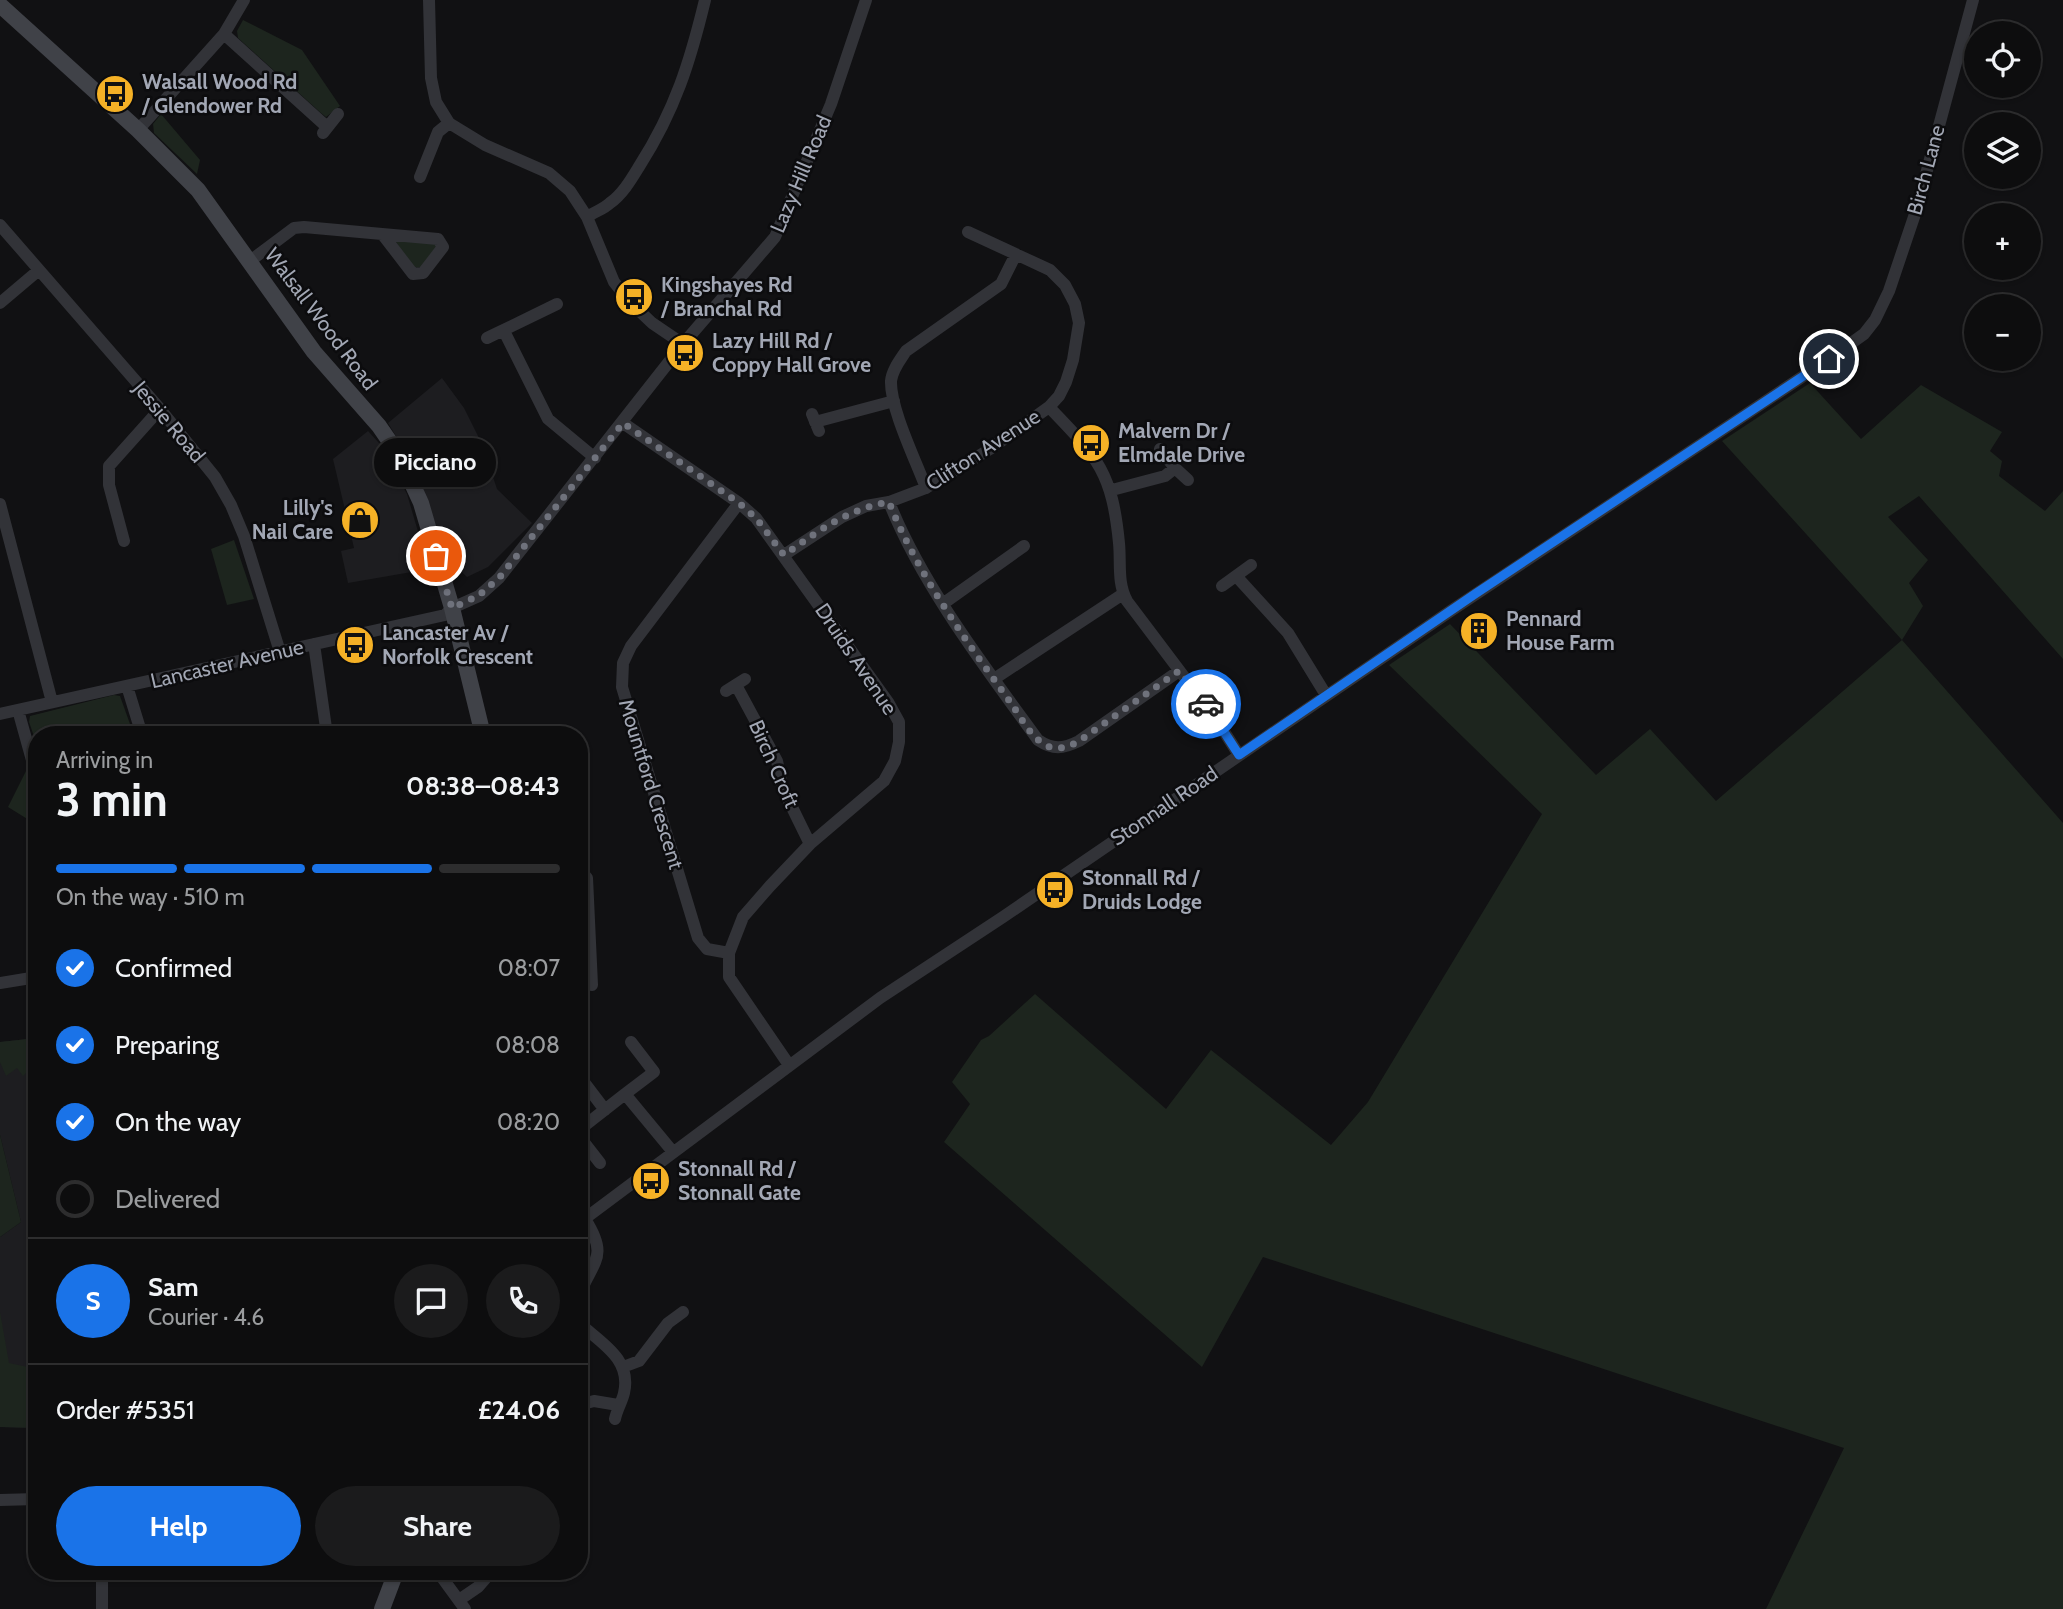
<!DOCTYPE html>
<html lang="en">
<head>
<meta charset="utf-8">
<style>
	:root { --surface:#0d0d0e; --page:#1b1b1c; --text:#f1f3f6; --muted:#9a9c9e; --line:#2d2d2e; --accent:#1a73e8 }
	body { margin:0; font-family:Cabin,sans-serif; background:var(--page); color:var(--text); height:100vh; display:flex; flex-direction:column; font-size:26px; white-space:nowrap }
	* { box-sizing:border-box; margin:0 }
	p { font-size:23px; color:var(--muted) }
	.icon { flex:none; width:38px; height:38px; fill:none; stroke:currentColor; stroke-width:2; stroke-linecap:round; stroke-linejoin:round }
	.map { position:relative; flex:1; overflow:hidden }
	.panel { position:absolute; left:28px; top:726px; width:560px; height:854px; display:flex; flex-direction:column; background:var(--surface); border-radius:28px; box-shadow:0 2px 5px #0004,0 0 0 2px var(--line) }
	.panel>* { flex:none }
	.controls { position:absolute; left:1964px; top:21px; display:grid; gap:14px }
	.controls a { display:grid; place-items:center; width:77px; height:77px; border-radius:50%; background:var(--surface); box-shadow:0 2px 5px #0004,0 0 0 2px var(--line); font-size:35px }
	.pin { position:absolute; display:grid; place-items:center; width:60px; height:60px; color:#fff; margin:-30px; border:4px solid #fff; border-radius:50%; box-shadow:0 2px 7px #0007 }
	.courier { position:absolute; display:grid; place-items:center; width:70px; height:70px; margin:-35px; border:5px solid #1a73e8; border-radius:50%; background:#fff; color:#222; box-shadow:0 2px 9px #0007 }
	.bubble { position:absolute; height:49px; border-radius:24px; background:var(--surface); box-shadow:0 2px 5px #0004,0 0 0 2px var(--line); font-size:23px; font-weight:800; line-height:49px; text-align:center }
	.head em { font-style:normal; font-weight:800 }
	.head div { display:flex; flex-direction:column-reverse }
	.head { display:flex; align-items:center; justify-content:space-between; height:119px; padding:0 28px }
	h1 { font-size:46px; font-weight:800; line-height:52px }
	.bar { display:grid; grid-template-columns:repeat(4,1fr); gap:10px 7px; align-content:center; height:84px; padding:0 28px }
	.bar i { height:9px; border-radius:5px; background:var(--line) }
	.bar .active { background:var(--accent) }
	.bar p { grid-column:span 4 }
	.line { display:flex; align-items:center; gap:18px; padding:0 28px; border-top:2px solid var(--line) }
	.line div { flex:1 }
	.round { display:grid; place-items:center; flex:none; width:74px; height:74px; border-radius:37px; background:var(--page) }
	ol { padding:0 28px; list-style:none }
	li { display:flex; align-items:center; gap:21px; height:77px }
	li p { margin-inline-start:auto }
	li .icon { padding:7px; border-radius:50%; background:var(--accent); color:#fff; stroke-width:4 }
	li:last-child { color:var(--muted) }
	li i { width:38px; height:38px; border:4px solid var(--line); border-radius:50% }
	.action { display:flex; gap:14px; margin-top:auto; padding:14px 28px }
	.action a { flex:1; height:80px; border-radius:42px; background:var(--accent); color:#fff; font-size:28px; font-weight:800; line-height:80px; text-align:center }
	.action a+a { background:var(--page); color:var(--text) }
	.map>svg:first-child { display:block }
	.built { fill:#1d1d20 }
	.green { fill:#1d251e }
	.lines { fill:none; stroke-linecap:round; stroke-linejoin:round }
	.street { stroke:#323338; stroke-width:12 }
	.secondary { stroke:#404248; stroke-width:16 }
	.done { stroke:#6f727c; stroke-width:7; stroke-dasharray:0 12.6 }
	.route { stroke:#1a73e8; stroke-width:9 }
	.labels { text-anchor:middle; stroke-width:5; stroke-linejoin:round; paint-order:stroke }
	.poi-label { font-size:21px; font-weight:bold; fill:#a2a7b4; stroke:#0c0c0e; text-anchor:start }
	.street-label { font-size:21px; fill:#a2a7b4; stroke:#0c0c0e }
</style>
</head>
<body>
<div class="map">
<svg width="2063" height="1609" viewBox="0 0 2063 1609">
	<rect width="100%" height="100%" fill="#111113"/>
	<!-- built -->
	<path class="built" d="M442,378L464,408L482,444L497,489L532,523L488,567L467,577L450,561L411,461L388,423Z
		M368,431L379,443L407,494L429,569L348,583L341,551L354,548L333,459Z
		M37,1038V1428L0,1427V1237L21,1222L0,1135V1042Z"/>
	<!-- green -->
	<path class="green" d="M243,20L302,50L340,106L326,117L321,113L238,38L237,31Z
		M161,114L200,160L197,174L154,133L153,124Z
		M394,239L436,243L437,247L422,267L413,268Z
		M1810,383L1861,439L1921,385L2002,432L1990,451L2002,461L1999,476L2045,511L2063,491V659L1919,496L1888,517L1928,560L1909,583L1923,606L1902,640L2063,823V1609H1766L1844,1448L1263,1257L1202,1367L944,1142L970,1104L952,1082L981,1040L989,1036L1035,994L1166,1109L1211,1050L1331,1145L1368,1102L1542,814L1389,665L1450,624L1596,775L1650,729L1716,801L1902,640L1722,441Z
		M234,540L254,599L227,605L211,549Z
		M114,695L120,696L130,724L88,735H37V745L29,722L30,716Z
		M30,763L37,787V825L8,807Z
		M37,1038V1062L23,1076L17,1068L6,1076L0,1062V1042Z
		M0,1135L21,1222L0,1237Z
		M0,1312L9,1363L37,1369V1428L0,1427Z"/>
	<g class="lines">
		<!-- street -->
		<path class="street" d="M429,0L431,78L436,102L449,123L485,145L549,173L570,191L587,217L614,282L630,302L652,323L683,344
			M224,34L327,127
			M138,130L224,34L244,0
			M323,133L338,114
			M420,177L438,132L449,123
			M587,217C594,212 604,209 610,203C623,194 632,178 640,165C675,110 690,62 705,0
			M0,225L160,409L215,477L231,505L244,536L280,652
			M250,261L294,228L304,227L438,239L443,247L423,273L413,274L383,235
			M0,303L39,270
			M504,331L548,419L595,458
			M487,338L557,304
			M1049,407C1097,457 1112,471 1119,543C1121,563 1117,583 1127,601L1216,719L1239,755
			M812,414L819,431
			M815,422L894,401
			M623,423L739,503L756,518L888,702L899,722V742L895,761L884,781L810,844L770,886L743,917L729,953V977L789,1065
			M1160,449L1175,468L1188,480
			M926,488C916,461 890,408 891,381C892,370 900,360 906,351L1001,284L1016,254
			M1112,490L1165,476L1175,468
			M889,502C922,585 985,667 1038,740C1053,750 1063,749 1079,741L1179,671
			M0,504L52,702
			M124,541L109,485V466L160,409
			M784,555L842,517L866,506L889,502L926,488L990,449L1049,407L1059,396L1066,382L1073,360L1079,323L1075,304L1065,285L1050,270L968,232
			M1237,577L1288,633L1326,695
			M1222,586L1251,565
			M944,603L1024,546
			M314,644L327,735
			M994,679L1123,594
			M736,685L777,761L783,789L810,844
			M127,686L142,735
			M726,691L745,679
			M18,710L37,778
			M0,714L445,615L452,608L479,596L499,578L683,344L775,237L831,104L866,0
			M579,869L587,878L592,985
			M729,953L707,949L698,938L622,687L623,663L631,646L739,503
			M0,983L37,977
			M583,1081L605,1110
			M625,1094L654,1072L631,1042
			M579,1130L625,1094L673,1152
			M579,1136L600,1163
			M579,1223L880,998L1003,917L1452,610L1829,359L1864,334L1875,320L1889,291L1916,211L1973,0
			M579,1296C592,1261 610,1258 585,1219
			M579,1323C601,1343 632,1359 624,1393C622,1402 617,1409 615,1419
			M623,1367L639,1361L668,1323L683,1312
			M579,1405L594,1401L618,1405
			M0,1500L37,1499
			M102,1572V1609
			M438,1572L465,1609
			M394,1577L422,1572
			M459,1600L478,1587L491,1572"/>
		<!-- secondary -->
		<path class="secondary" d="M0,5L138,130L198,190L314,352L379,426L399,455L421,503L452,608L483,735
			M382,1609L396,1572"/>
	</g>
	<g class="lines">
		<!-- done -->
		<path class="done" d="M436,556L452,608L478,596L499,578L623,423L739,503L756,518L784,555C818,531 848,509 889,502C917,573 966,641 1011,703C1020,716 1030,736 1044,744C1056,752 1068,747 1079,741L1179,671L1206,704"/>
		<!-- route -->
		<path class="route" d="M1206,704L1239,755L1475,594L1829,359"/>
	</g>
	<!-- icons -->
	<defs>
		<symbol id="bus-disc" viewBox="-11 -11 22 22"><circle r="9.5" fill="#f5b126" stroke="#0c0c0e"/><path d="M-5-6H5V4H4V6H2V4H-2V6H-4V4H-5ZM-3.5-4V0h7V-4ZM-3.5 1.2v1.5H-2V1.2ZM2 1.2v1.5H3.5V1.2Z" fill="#111"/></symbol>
		<symbol id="shop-disc" viewBox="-11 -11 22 22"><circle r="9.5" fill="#f5b126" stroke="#0c0c0e"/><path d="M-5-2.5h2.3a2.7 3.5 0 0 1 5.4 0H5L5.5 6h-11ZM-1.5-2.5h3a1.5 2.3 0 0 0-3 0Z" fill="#111"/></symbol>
		<symbol id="building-disc" viewBox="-11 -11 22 22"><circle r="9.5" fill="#f5b126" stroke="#0c0c0e"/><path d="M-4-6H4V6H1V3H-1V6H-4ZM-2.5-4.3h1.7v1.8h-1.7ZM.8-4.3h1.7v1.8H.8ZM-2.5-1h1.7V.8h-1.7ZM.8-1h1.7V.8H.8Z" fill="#111"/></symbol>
	</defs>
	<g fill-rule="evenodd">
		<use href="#bus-disc" x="93" y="72" width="44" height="44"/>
		<use href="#bus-disc" x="612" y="275" width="44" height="44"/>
		<use href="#bus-disc" x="663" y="331" width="44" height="44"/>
		<use href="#bus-disc" x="1069" y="421" width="44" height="44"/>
		<use href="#shop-disc" x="338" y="498" width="44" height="44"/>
		<use href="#building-disc" x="1457" y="609" width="44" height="44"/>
		<use href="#bus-disc" x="333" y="623" width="44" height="44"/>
		<use href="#bus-disc" x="1033" y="868" width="44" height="44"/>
		<use href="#bus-disc" x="629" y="1159" width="44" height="44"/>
	</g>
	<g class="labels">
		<!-- poi labels -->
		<g class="poi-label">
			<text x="142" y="89">Walsall Wood Rd<tspan x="142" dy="24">/ Glendower Rd</tspan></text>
			<text x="661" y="292">Kingshayes Rd<tspan x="661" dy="24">/ Branchal Rd</tspan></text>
			<text x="712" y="348">Lazy Hill Rd /<tspan x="712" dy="24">Coppy Hall Grove</tspan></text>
			<text x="1118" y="438">Malvern Dr /<tspan x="1118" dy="24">Elmdale Drive</tspan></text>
			<text x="333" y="515" text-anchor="end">Lilly's<tspan x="333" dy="24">Nail Care</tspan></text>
			<text x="1506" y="626">Pennard<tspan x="1506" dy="24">House Farm</tspan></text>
			<text x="382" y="640">Lancaster Av /<tspan x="382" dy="24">Norfolk Crescent</tspan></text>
			<text x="1082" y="885">Stonnall Rd /<tspan x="1082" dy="24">Druids Lodge</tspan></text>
			<text x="678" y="1176">Stonnall Rd /<tspan x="678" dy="24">Stonnall Gate</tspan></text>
		</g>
		<!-- street labels -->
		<g class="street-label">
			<text transform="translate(1926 170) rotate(-75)" y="7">Birch Lane</text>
			<text transform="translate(801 174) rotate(-67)" y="7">Lazy Hill Road</text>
			<text transform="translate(321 319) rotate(53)" y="7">Walsall Wood Road</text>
			<text transform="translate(169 422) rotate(50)" y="7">Jessie Road</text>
			<text transform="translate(983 450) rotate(-33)" y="7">Clifton Avenue</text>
			<text transform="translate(856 659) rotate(56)" y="7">Druids Avenue</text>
			<text transform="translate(227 664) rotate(-13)" y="7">Lancaster Avenue</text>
			<text transform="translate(774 764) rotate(66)" y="7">Birch Croft</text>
			<text transform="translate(651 784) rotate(73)" y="7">Mountford Crescent</text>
			<text transform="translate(1164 806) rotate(-34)" y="7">Stonnall Road</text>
		</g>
	</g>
</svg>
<div class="controls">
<a><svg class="icon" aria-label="locate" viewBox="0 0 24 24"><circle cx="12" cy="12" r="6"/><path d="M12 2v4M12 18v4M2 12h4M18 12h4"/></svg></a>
<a><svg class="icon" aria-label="layers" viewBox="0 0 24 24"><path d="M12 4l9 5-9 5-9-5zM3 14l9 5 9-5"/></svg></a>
<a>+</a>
<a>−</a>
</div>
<div class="pin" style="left:436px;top:556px;background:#ea580c"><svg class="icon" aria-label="bag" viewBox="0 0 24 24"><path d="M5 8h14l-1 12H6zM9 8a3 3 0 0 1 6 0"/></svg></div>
<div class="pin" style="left:1829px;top:359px;background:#1f2937"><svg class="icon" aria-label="home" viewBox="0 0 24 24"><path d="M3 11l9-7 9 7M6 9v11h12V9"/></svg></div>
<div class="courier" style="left:1206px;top:704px"><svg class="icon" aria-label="car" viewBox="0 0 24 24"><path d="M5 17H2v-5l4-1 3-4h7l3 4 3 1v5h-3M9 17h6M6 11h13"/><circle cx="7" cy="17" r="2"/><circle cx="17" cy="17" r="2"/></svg></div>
<div class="bubble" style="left:374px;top:438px;width:122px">Picciano</div>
<section class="panel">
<div class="head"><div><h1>3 min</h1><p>Arriving in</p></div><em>08:38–08:43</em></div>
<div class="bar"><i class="active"></i><i class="active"></i><i class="active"></i><i></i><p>On the way · 510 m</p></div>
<ol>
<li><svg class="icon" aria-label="check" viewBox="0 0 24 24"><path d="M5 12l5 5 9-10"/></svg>Confirmed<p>08:07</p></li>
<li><svg class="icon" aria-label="check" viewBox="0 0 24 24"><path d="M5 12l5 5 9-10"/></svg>Preparing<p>08:08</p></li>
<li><svg class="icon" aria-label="check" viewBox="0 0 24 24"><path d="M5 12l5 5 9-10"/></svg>On the way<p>08:20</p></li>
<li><i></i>Delivered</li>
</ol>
<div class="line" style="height:126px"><b class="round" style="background:var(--accent);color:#fff">S</b><div><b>Sam</b><p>Courier · 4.6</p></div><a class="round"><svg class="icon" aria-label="chat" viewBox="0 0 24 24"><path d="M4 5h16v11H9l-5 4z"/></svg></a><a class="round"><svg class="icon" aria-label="phone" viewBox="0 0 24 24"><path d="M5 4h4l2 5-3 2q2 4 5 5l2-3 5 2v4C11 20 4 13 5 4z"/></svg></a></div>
<div class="line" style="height:91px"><div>Order #5351</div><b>£24.06</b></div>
<div class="action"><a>Help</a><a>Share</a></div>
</section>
</div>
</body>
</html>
